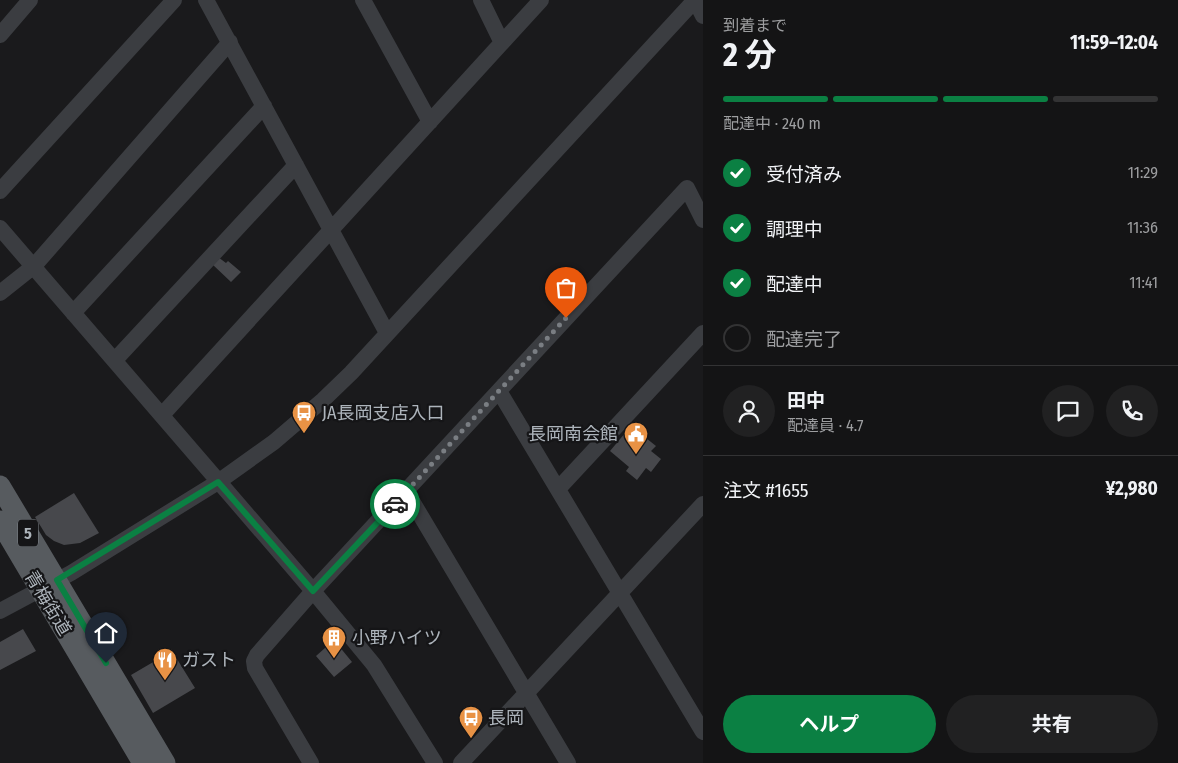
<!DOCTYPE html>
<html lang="ja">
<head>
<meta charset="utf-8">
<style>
	:root { --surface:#141415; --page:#212122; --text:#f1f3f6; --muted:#9d9ea0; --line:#333334; --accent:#0b8043 }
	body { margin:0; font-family:"Fira Sans Condensed","Noto Sans JP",sans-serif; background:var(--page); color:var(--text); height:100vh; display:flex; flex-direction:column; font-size:19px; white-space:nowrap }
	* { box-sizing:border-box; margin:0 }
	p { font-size:16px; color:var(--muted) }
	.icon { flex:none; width:28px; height:28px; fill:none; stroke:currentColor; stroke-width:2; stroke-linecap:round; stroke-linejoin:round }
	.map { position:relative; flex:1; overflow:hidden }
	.drawer { display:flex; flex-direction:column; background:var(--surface); width:475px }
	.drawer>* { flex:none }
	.pin { position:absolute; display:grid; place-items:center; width:42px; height:42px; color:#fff; margin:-51px -21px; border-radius:50% 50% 50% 0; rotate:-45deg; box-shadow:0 0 5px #0007 }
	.pin .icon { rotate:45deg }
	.courier { position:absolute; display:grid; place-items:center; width:50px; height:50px; margin:-25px; border:4px solid #0b8043; border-radius:50%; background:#fff; color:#222; box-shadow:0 1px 6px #0007 }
	.headline em { font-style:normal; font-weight:700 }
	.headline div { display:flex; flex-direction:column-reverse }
	.headline { display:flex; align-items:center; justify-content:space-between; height:85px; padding:0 20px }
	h1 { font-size:32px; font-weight:700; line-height:38px }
	.bar { display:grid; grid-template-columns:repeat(4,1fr); gap:8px 5px; align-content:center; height:60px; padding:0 20px }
	.bar i { height:6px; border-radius:4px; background:var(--line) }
	.bar .selected { background:var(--accent) }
	.bar p { grid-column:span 4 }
	.line { display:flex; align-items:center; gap:12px; padding:0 20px; border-top:1px solid var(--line) }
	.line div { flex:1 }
	.round { display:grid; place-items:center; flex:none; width:52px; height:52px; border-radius:26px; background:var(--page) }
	ol { padding:0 20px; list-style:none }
	li { display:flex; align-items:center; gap:15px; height:55px }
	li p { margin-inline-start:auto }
	li .icon { padding:5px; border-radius:50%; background:var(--accent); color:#fff; stroke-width:4 }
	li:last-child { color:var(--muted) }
	li i { width:28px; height:28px; border:2px solid var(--line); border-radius:50% }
	.action { display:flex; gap:10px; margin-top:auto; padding:10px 20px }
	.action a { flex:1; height:58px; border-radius:30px; background:var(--accent); color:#fff; font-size:20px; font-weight:700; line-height:58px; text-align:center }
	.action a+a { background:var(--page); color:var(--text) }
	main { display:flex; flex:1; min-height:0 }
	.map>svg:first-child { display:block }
	.building { fill:#47484c }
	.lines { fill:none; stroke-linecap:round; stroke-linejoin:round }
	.minor { stroke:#3b3d41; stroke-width:16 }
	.major { stroke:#575b5f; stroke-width:21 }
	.done { stroke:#7a7e83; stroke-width:5; stroke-dasharray:0 9 }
	.route { stroke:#0b8043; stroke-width:6 }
	.labels { text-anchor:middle; stroke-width:4.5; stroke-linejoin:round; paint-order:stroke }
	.shield { fill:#151517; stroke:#7f848a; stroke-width:1 }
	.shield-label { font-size:16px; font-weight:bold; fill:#adb4bb }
	.poi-label { font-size:18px; fill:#adb4bb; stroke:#151517; text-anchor:start }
	.street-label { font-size:18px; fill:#adb4bb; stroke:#151517 }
</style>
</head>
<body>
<main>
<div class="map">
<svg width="703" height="763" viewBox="0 0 703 763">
	<rect width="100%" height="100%" fill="#1a1a1c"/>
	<!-- building -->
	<path class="building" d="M218,257L226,263L228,261L241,272L231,282L212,264Z
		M631,426L656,446L651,451L661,459L651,472L646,468L637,480L626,471L629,467L610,451Z
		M74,493L99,533L80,543L64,545L54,541L46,535L35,517Z
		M23,629L36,651L0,670V642Z
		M334,640L352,662L334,677L316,656Z
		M172,651L195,688L153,713L131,675Z"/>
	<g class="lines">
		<!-- minor -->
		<path class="minor" d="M206,0L387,333
			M363,0L430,122
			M481,0L502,43
			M695,0L703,16
			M0,35L30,0
			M0,191L174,0
			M0,228L313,591L374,665L435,763
			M0,293L34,266L230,42
			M73,313L264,106
			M115,360L296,165
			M499,391L703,732
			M162,415L541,0
			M558,489L703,333
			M406,491L568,763
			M0,611L71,573L218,482L274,442L323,400L351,373L695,0
			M311,763L255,668L254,661L257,655L313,591L687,188L703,220
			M461,763L703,504"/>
		<!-- major -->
		<path class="major" d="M0,486L165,763
			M0,521L143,763"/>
	</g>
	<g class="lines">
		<!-- done -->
		<path class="done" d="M395,504L566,318"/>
		<!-- route -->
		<path class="route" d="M106,663L57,580L218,482L313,591L395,504"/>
	</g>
	<!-- icons -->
	<defs>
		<symbol id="bus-pin" viewBox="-11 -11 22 30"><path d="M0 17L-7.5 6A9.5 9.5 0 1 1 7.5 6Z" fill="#e89245" stroke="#151517"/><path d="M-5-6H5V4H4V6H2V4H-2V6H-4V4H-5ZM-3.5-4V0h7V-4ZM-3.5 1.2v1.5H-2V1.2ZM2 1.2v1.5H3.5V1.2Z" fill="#fff"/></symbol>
		<symbol id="civic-pin" viewBox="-11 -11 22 30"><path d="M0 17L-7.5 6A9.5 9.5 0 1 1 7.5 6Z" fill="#e89245" stroke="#151517"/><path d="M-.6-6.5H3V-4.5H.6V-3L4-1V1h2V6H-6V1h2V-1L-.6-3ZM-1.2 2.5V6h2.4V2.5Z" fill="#fff"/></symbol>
		<symbol id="building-pin" viewBox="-11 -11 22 30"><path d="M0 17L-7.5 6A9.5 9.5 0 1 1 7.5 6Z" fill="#e89245" stroke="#151517"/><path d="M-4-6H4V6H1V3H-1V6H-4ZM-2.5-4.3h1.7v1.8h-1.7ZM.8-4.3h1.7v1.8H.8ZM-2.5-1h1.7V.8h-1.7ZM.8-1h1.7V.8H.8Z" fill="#fff"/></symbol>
		<symbol id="restaurant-pin" viewBox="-11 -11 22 30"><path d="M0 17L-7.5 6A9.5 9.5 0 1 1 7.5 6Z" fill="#e89245" stroke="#151517"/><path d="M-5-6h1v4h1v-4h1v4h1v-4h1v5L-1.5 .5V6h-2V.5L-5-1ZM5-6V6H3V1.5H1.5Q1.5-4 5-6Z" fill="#fff"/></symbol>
	</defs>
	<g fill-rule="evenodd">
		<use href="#bus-pin" x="290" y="399" width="28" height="38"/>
		<use href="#civic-pin" x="622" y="420" width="28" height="38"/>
		<use href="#building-pin" x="320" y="624" width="28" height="38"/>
		<use href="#restaurant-pin" x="151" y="646" width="28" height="38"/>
		<use href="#bus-pin" x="457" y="704" width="28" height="38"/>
	</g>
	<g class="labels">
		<!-- shield labels -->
		<rect class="shield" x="18" y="519.5" width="20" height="27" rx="4"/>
		<g class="shield-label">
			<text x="28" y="539">5</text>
		</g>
		<!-- poi labels -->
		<g class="poi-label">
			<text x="322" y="419">JA長岡支店入口</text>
			<text x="618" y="440" text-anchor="end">長岡南会館</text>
			<text x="352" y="644">小野ハイツ</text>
			<text x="182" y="666">ガスト</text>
			<text x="488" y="724">長岡</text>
		</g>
		<!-- street labels -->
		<g class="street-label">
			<text transform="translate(48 603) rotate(59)" y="6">青梅街道</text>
		</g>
	</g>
</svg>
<div class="pin" style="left:566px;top:318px;background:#ea580c"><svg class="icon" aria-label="bag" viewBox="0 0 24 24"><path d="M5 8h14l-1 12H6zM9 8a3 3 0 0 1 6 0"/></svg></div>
<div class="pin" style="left:106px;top:663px;background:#1f2937"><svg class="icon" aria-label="home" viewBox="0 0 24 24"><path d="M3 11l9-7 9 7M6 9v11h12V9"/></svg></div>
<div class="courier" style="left:395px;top:504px"><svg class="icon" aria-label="car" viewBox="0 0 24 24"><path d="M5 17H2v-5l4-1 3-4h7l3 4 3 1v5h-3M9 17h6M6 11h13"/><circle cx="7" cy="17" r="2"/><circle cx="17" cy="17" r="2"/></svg></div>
</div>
<section class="drawer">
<div class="headline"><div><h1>2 分</h1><p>到着まで</p></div><em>11:59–12:04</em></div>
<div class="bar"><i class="selected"></i><i class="selected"></i><i class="selected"></i><i></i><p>配達中 · 240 m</p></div>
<ol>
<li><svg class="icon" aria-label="check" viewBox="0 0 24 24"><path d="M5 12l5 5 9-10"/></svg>受付済み<p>11:29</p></li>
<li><svg class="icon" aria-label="check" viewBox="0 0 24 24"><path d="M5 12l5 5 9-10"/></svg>調理中<p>11:36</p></li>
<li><svg class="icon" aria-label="check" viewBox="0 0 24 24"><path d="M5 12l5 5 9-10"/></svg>配達中<p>11:41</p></li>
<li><i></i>配達完了</li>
</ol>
<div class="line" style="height:90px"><a class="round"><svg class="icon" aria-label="person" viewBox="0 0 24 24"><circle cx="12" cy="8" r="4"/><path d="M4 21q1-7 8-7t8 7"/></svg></a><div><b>田中</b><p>配達員 · 4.7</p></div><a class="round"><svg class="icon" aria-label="chat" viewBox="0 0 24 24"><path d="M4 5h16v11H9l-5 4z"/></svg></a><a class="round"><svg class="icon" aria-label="phone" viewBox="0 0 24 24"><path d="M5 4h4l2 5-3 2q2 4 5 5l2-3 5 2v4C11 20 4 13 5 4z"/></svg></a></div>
<div class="line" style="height:65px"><div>注文 #1655</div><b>¥2,980</b></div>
<div class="action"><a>ヘルプ</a><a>共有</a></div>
</section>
</main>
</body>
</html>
